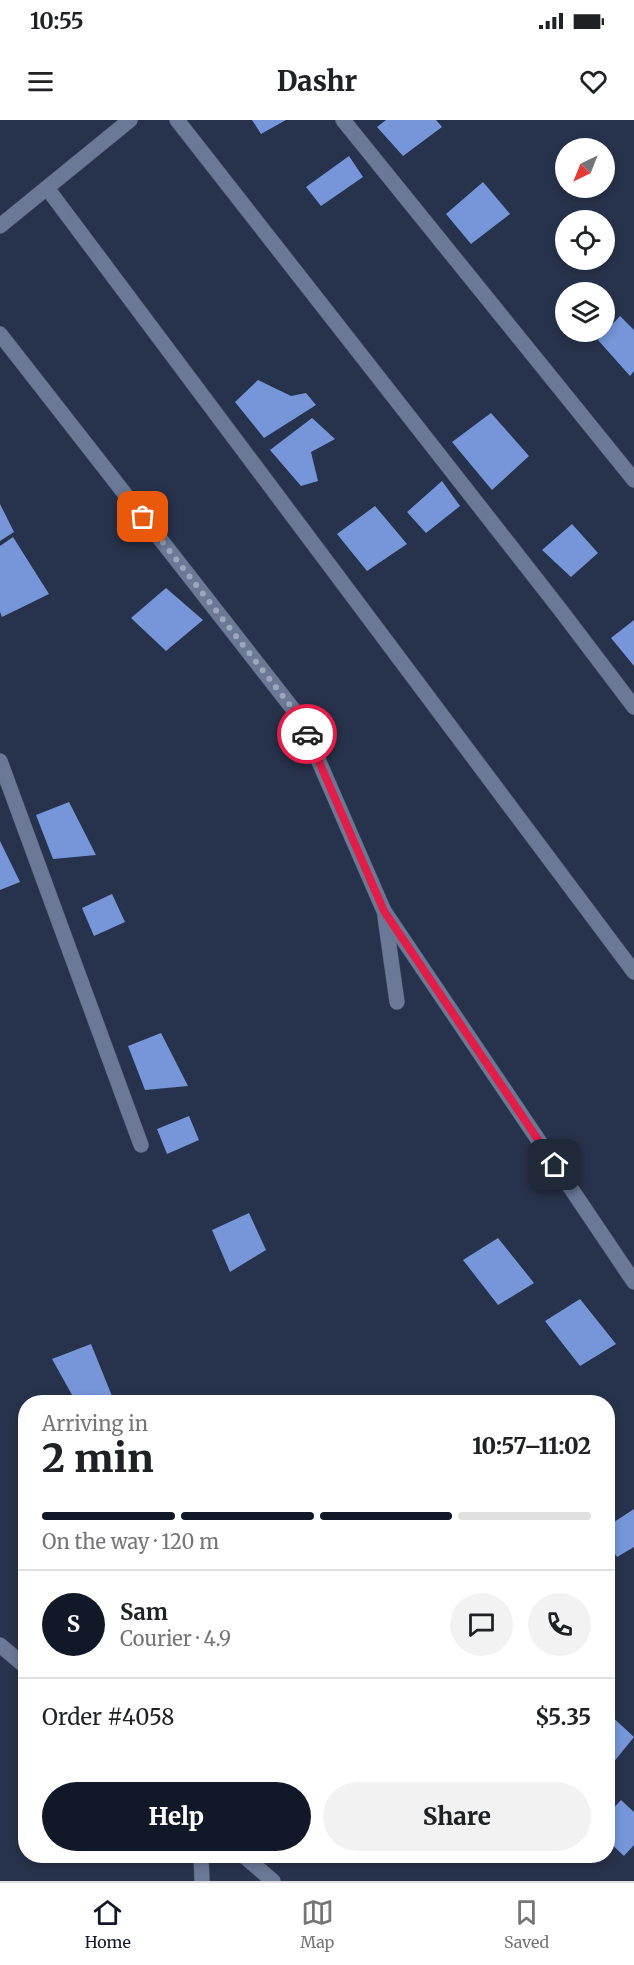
<!DOCTYPE html>
<html lang="en">
<head>
<meta charset="utf-8">
<style>
	:root { --surface:#fff; --page:#f2f2f2; --text:#202124; --muted:#757577; --line:#e0e0e0; --accent:#111827 }
	body { margin:0; font-family:Merriweather,serif; background:var(--page); color:var(--text); height:100vh; display:flex; flex-direction:column; font-size:22px; white-space:nowrap }
	* { box-sizing:border-box; margin:0 }
	p { font-size:20px; color:var(--muted) }
	.icon { flex:none; width:33px; height:33px; fill:none; stroke:currentColor; stroke-width:2; stroke-linecap:round; stroke-linejoin:round }
	.map { position:relative; flex:1; overflow:hidden }
	.details { position:absolute; left:18px; top:1275px; width:597px; height:468px; display:flex; flex-direction:column; background:var(--surface); border-radius:24px; box-shadow:0 3px 9px #0003 }
	.details>* { flex:none }
	.needle { width:39px; rotate:223deg }
	.tools { position:absolute; left:555px; top:18px; display:grid; gap:12px }
	.tools a { display:grid; place-items:center; width:60px; height:60px; border-radius:50%; background:var(--surface); box-shadow:0 3px 9px #0003; font-size:30px }
	.pin { position:absolute; display:grid; place-items:center; width:51px; height:51px; color:#fff; margin:-26px; border-radius:12px; box-shadow:0 3px 9px #0006 }
	.courier { position:absolute; display:grid; place-items:center; width:60px; height:60px; margin:-30px; border:4px solid #e11d48; border-radius:50%; background:#fff; color:#222; box-shadow:0 2px 8px #0007 }
	.headline em { font-style:normal; font-weight:800 }
	.headline div { display:flex; flex-direction:column-reverse }
	.headline { display:flex; align-items:center; justify-content:space-between; height:102px; padding:0 24px }
	h1 { font-size:39px; font-weight:800; line-height:45px }
	.bar { display:grid; grid-template-columns:repeat(4,1fr); gap:9px 6px; align-content:center; height:72px; padding:0 24px }
	.bar i { height:8px; border-radius:4px; background:var(--line) }
	.bar .on { background:var(--accent) }
	.bar p { grid-column:span 4 }
	.line { display:flex; align-items:center; gap:15px; padding:0 24px; border-top:2px solid var(--line) }
	.line div { flex:1 }
	.round { display:grid; place-items:center; flex:none; width:63px; height:63px; border-radius:32px; background:var(--page) }
	.button { display:flex; gap:12px; margin-top:auto; padding:12px 24px }
	.button a { flex:1; height:69px; border-radius:36px; background:var(--accent); color:#fff; font-size:24px; font-weight:800; line-height:69px; text-align:center }
	.button a+a { background:var(--page); color:var(--text) }
	.status { display:flex; justify-content:space-between; align-items:center; height:42px; padding:0 30px; background:var(--surface); direction:ltr }
	.status svg { height:16px; fill:currentColor }
	header { display:flex; justify-content:space-between; align-items:center; height:78px; padding:0 24px; background:var(--surface); font-size:27px; font-weight:800 }
	.tab-bar { display:flex; justify-content:space-around; align-items:center; height:84px; border-top:2px solid var(--line); background:var(--surface); font-size:16px; color:var(--muted) }
	.tab-bar a { display:grid; justify-items:center; gap:3px }
	.tab-bar .on { color:var(--accent) }
	.map>svg:first-child { display:block }
	.building { fill:#7696d9 }
	.lines { fill:none; stroke-linecap:round; stroke-linejoin:round }
	.minor-casing { stroke:#454f65; stroke-width:16 }
	.minor { stroke:#6b7997; stroke-width:15 }
	.done { stroke:#9da7ba; stroke-width:6; stroke-dasharray:0 10.8 }
	.route { stroke:#e11d48; stroke-width:8 }
</style>
</head>
<body>
<div class="status"><b>10:55</b><svg viewBox="0 0 49 12"><path d="M0 12V9h3v3zM5 12V6h3v6zM10 12V3h3v9zM15 12V0h3v12zM26 1h20v11H26zM47 4h2v5h-2z"/></svg></div>
<header><svg class="icon" aria-label="menu" viewBox="0 0 24 24"><path d="M4 6h16M4 12h16M4 18h16"/></svg>Dashr<svg class="icon" aria-label="heart" viewBox="0 0 24 24"><path d="M12 20l-8-8c-3-5 5-10 8-4 3-6 11-1 8 4z"/></svg></header>
<div class="map">
<svg width="634" height="1761" viewBox="0 0 634 1761">
	<rect width="100%" height="100%" fill="#27334c"/>
	<!-- building -->
	<path class="building" d="M252,0H286L261,14Z
		M386,0H436L442,7L403,36L377,7Z
		M349,36L363,57L321,86L306,67Z
		M483,62L510,94L471,124L446,94Z
		M620,196L634,210V251L630,256L598,220Z
		M258,260L291,276L306,273L316,285L264,318L235,282Z
		M491,293L529,336L492,370L452,322Z
		M312,298L335,319L311,332L318,361L301,366L270,330Z
		M442,361L460,386L426,413L407,392Z
		M0,384L14,412L0,421Z
		M375,386L407,424L367,451L337,414Z
		M572,404L598,433L571,457L542,430Z
		M13,417L49,474L2,497L0,492V426Z
		M166,468L203,500L166,531L131,498Z
		M634,500V546L611,518Z
		M69,682L96,735L53,739L36,695Z
		M0,721L20,762L0,770Z
		M112,774L125,802L94,816L82,788Z
		M161,913L188,966L145,970L128,926Z
		M189,996L199,1020L167,1034L157,1009Z
		M249,1093L266,1130L230,1152L212,1110Z
		M498,1118L534,1163L498,1185L463,1140Z
		M580,1179L616,1224L580,1246L545,1201Z
		M91,1224L112,1276L97,1282H76L52,1239Z
		M634,1389V1427L617,1437L608,1424V1406Z
		M608,1593L634,1617L608,1649Z
		M621,1680L634,1692V1725L624,1736L608,1721V1694Z"/>
	<g class="lines">
		<defs>
			<path id="minor" d="M177,0L559,488L634,587
				M343,0L634,360
				M47,68L634,852
				M0,106L130,0
				M0,214L300,598L384,791L634,1162
				M0,641L141,1025
				M385,797L397,882
				M0,1525L26,1547
				M201,1736L202,1761
				M244,1736L273,1761"/>
		</defs>
		<!-- minor casing -->
		<use href="#minor" class="minor-casing"/>
		<!-- minor -->
		<use href="#minor" class="minor"/>
	</g>
	<g class="lines">
		<!-- done -->
		<path class="done" d="M143,397L300,598L307,614"/>
		<!-- route -->
		<path class="route" d="M307,614L384,791L555,1045"/>
	</g>
</svg>
<div class="tools">
<a><svg class="needle" viewBox="-14 -14 28 28"><path d="M0-13l5 13h-10z" fill="#e53935"/><path d="M0 13l5-13h-10z" fill="#757577"/></svg></a>
<a><svg class="icon" aria-label="locate" viewBox="0 0 24 24"><circle cx="12" cy="12" r="6"/><path d="M12 2v4M12 18v4M2 12h4M18 12h4"/></svg></a>
<a><svg class="icon" aria-label="layers" viewBox="0 0 24 24"><path d="M12 4l9 5-9 5-9-5zM3 14l9 5 9-5"/></svg></a>
</div>
<div class="pin" style="left:143px;top:397px;background:#ea580c"><svg class="icon" aria-label="bag" viewBox="0 0 24 24"><path d="M5 8h14l-1 12H6zM9 8a3 3 0 0 1 6 0"/></svg></div>
<div class="pin" style="left:555px;top:1045px;background:#1f2937"><svg class="icon" aria-label="home" viewBox="0 0 24 24"><path d="M3 11l9-7 9 7M6 9v11h12V9"/></svg></div>
<div class="courier" style="left:307px;top:614px"><svg class="icon" aria-label="car" viewBox="0 0 24 24"><path d="M5 17H2v-5l4-1 3-4h7l3 4 3 1v5h-3M9 17h6M6 11h13"/><circle cx="7" cy="17" r="2"/><circle cx="17" cy="17" r="2"/></svg></div>
<section class="details">
<div class="headline"><div><h1>2 min</h1><p>Arriving in</p></div><em>10:57–11:02</em></div>
<div class="bar"><i class="on"></i><i class="on"></i><i class="on"></i><i></i><p>On the way · 120 m</p></div>
<div class="line" style="height:108px"><b class="round" style="background:var(--accent);color:#fff">S</b><div><b>Sam</b><p>Courier · 4.9</p></div><a class="round"><svg class="icon" aria-label="chat" viewBox="0 0 24 24"><path d="M4 5h16v11H9l-5 4z"/></svg></a><a class="round"><svg class="icon" aria-label="phone" viewBox="0 0 24 24"><path d="M5 4h4l2 5-3 2q2 4 5 5l2-3 5 2v4C11 20 4 13 5 4z"/></svg></a></div>
<div class="line" style="height:78px"><div>Order #4058</div><b>$5.35</b></div>
<div class="button"><a>Help</a><a>Share</a></div>
</section>
</div>
<nav class="tab-bar">
<a class="on"><svg class="icon" aria-label="home" viewBox="0 0 24 24"><path d="M3 11l9-7 9 7M6 9v11h12V9"/></svg>Home</a>
<a><svg class="icon" aria-label="map" viewBox="0 0 24 24"><path d="M3 6l6-2 6 2 6-2v14l-6 2-6-2-6 2zM9 4v14M15 6v14"/></svg>Map</a>
<a><svg class="icon" aria-label="saved" viewBox="0 0 24 24"><path d="M7 4h10v16l-5-4-5 4z"/></svg>Saved</a>
</nav>
</body>
</html>
